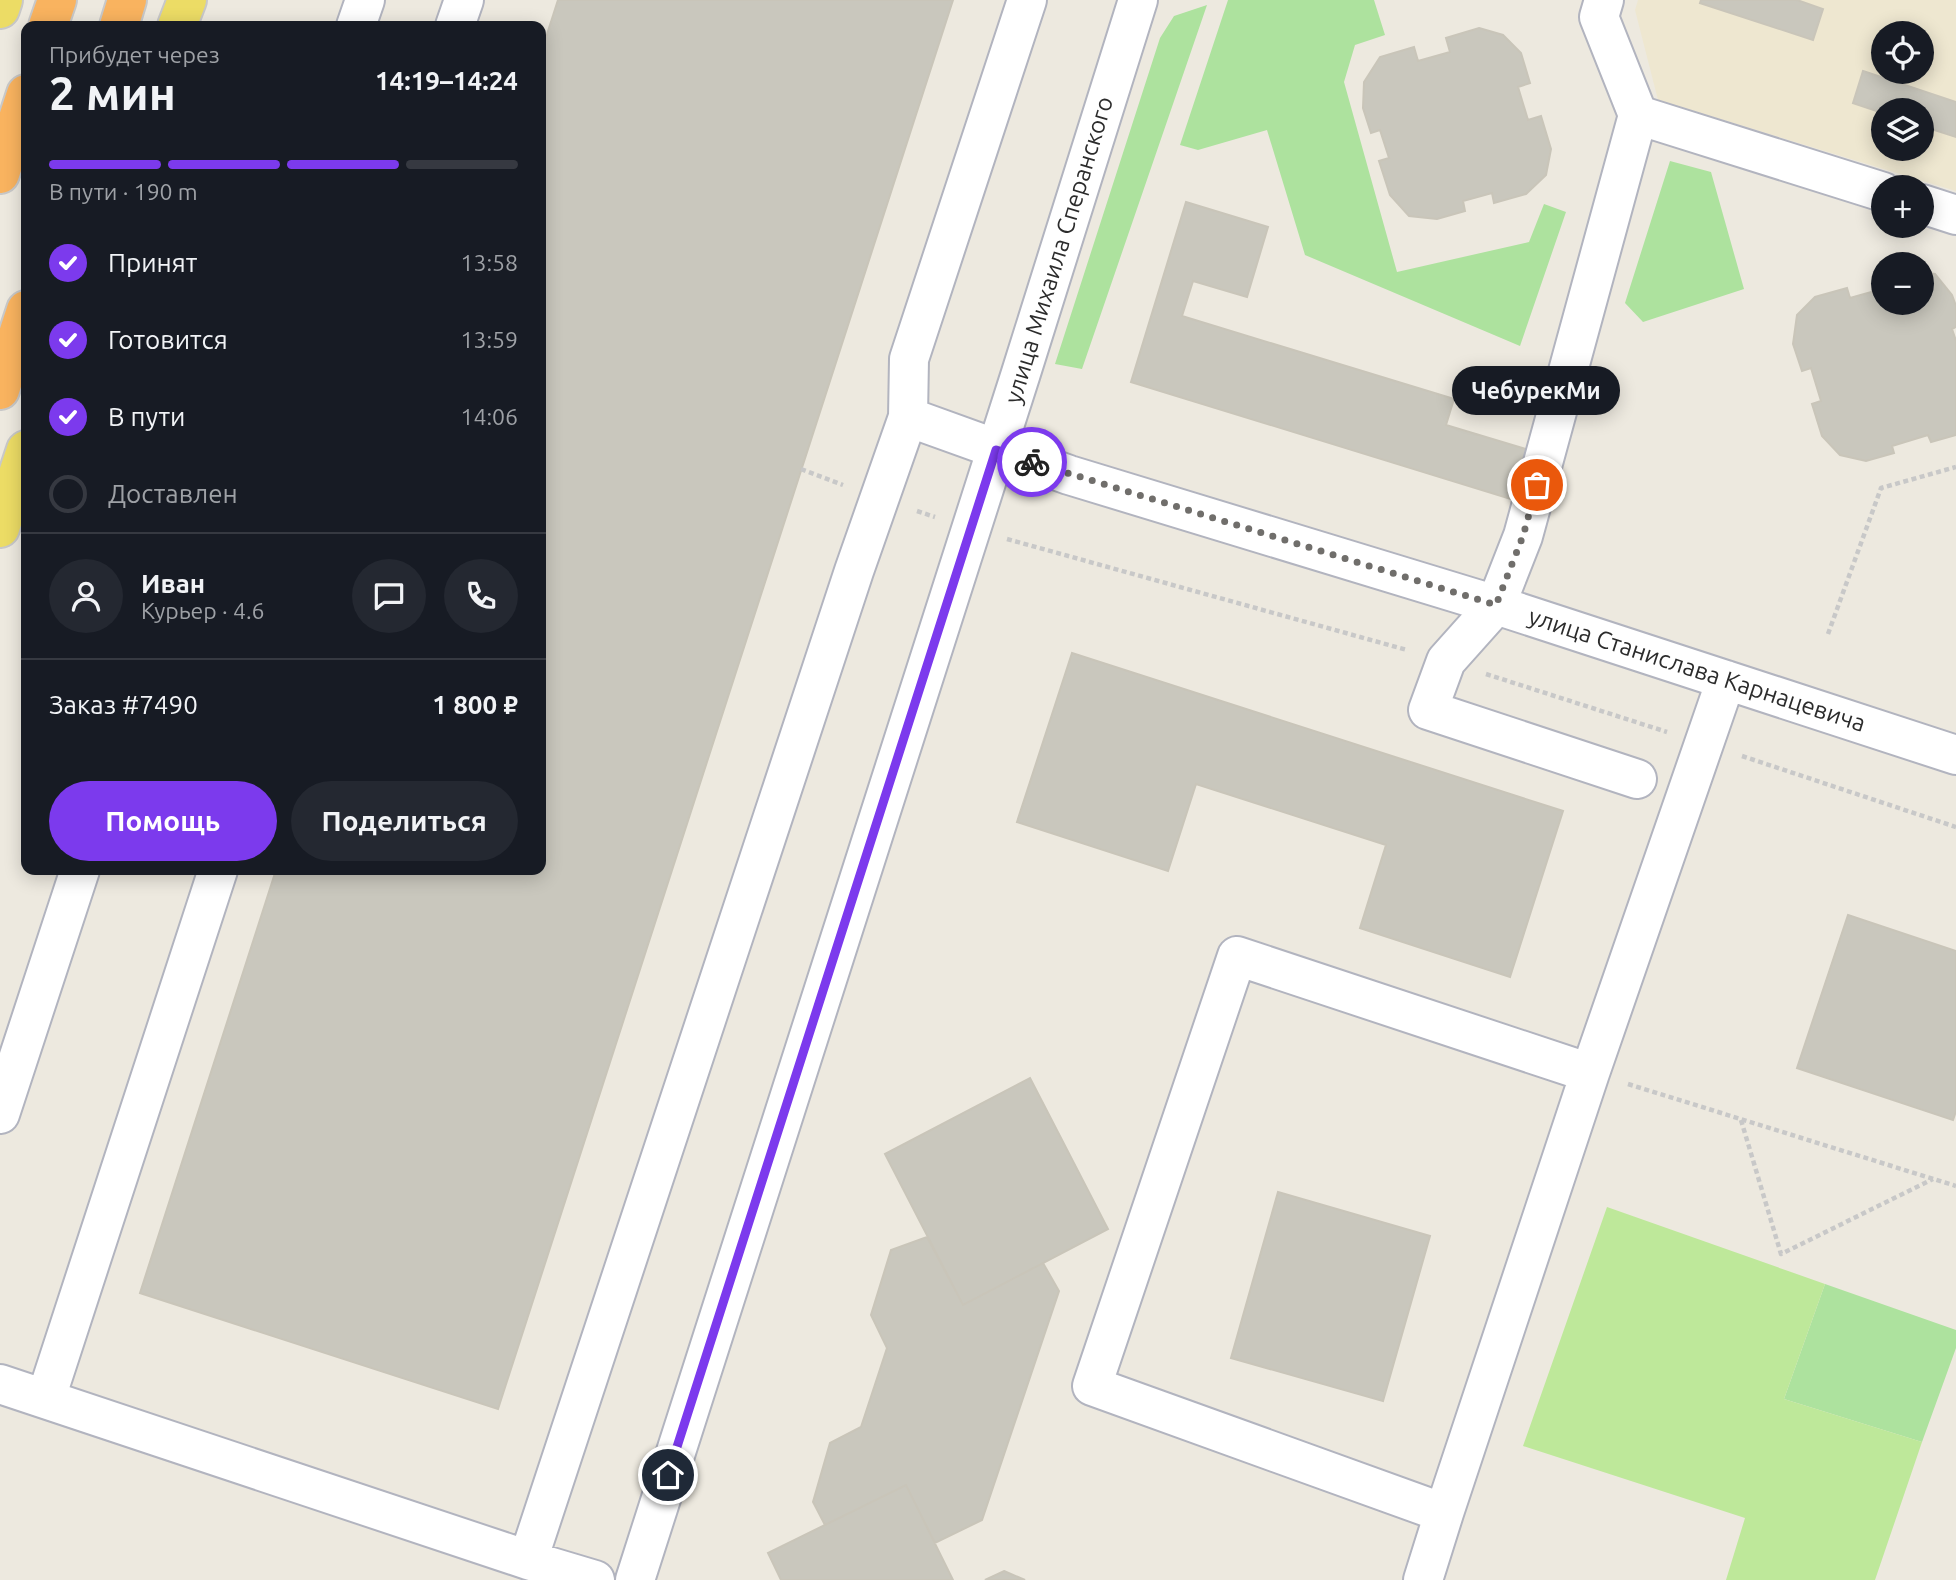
<!DOCTYPE html>
<html lang="ru">
<head>
<meta charset="utf-8">
<style>
	:root { --surface:#171b24; --page:#242831; --text:#f1f3f6; --muted:#9ea1a6; --line:#363941; --accent:#7c3aed }
	body { margin:0; font-family:Ubuntu,sans-serif; background:var(--page); color:var(--text); height:100vh; display:flex; flex-direction:column; font-size:26px; white-space:nowrap }
	* { box-sizing:border-box; margin:0 }
	p { font-size:23px; color:var(--muted) }
	.icon { flex:none; width:38px; height:38px; fill:none; stroke:currentColor; stroke-width:2; stroke-linecap:round; stroke-linejoin:round }
	.map { position:relative; flex:1; overflow:hidden }
	.drawer { position:absolute; left:21px; top:21px; width:525px; height:854px; display:flex; flex-direction:column; background:var(--surface); border-radius:14px; box-shadow:0 4px 18px #0003 }
	.drawer>* { flex:none }
	.fabs { position:absolute; left:1871px; top:21px; display:grid; gap:14px }
	.fabs a { display:grid; place-items:center; width:63px; height:63px; border-radius:50%; background:var(--surface); box-shadow:0 4px 18px #0003; font-size:35px }
	.pin { position:absolute; display:grid; place-items:center; width:60px; height:60px; color:#fff; margin:-30px; border:4px solid #fff; border-radius:50%; box-shadow:0 2px 7px #0007 }
	.courier { position:absolute; display:grid; place-items:center; width:70px; height:70px; margin:-35px; border:5px solid #7c3aed; border-radius:50%; background:#fff; color:#222; box-shadow:0 2px 9px #0007 }
	.bubble { position:absolute; height:49px; border-radius:24px; background:var(--surface); box-shadow:0 4px 18px #0003; font-size:23px; font-weight:700; line-height:49px; text-align:center }
	.head em { font-style:normal; font-weight:700 }
	.head div { display:flex; flex-direction:column-reverse }
	.head { display:flex; align-items:center; justify-content:space-between; height:119px; padding:0 28px }
	h1 { font-size:46px; font-weight:700; line-height:52px }
	.bar { display:grid; grid-template-columns:repeat(4,1fr); gap:10px 7px; align-content:center; height:84px; padding:0 28px }
	.bar i { height:9px; border-radius:5px; background:var(--line) }
	.bar .active { background:var(--accent) }
	.bar p { grid-column:span 4 }
	.line { display:flex; align-items:center; gap:18px; padding:0 28px; border-top:2px solid var(--line) }
	.line div { flex:1 }
	.round { display:grid; place-items:center; flex:none; width:74px; height:74px; border-radius:37px; background:var(--page) }
	ol { padding:0 28px; list-style:none }
	li { display:flex; align-items:center; gap:21px; height:77px }
	li p { margin-inline-start:auto }
	li .icon { padding:7px; border-radius:50%; background:var(--accent); color:#fff; stroke-width:4 }
	li:last-child { color:var(--muted) }
	li i { width:38px; height:38px; border:4px solid var(--line); border-radius:50% }
	.cta { display:flex; gap:14px; margin-top:auto; padding:14px 28px }
	.cta a { flex:1; height:80px; border-radius:42px; background:var(--accent); color:#fff; font-size:28px; font-weight:700; line-height:80px; text-align:center }
	.cta a+a { background:var(--page); color:var(--text) }
	.map>svg:first-child { display:block }
	.education { fill:#eee7d0; fill-rule:evenodd }
	.green { fill:#ade29e }
	.pitch { fill:#bee89a }
	.building { fill:#c9c7bd; stroke:#c9c5b9; stroke-width:2 }
	.lines { fill:none; stroke-linecap:round; stroke-linejoin:round }
	.minor-casing { stroke:#b2b4bf; stroke-width:42 }
	.major-casing { stroke:#c8c8c8; stroke-width:42 }
	.highway-casing { stroke:#c8c8c8; stroke-width:42 }
	.path { stroke:#c8c8c8; stroke-width:4.5; stroke-dasharray:5 3.5; stroke-linecap:butt }
	.minor { stroke:#fff; stroke-width:38 }
	.major { stroke:#ecdc65; stroke-width:38 }
	.highway { stroke:#f9b35f; stroke-width:38 }
	.done { stroke:#706e6b; stroke-width:7; stroke-dasharray:0 12.6 }
	.route { stroke:#7c3aed; stroke-width:9 }
	.labels { text-anchor:middle; stroke-width:5; stroke-linejoin:round; paint-order:stroke }
	.street-label { font-size:24px; fill:#2c2c2c; stroke:#fff }
</style>
</head>
<body>
<div class="map">
<svg width="1956" height="1580" viewBox="0 0 1956 1580">
	<rect width="100%" height="100%" fill="#ede9df"/>
	<!-- education -->
	<path class="education" d="M1638,0H1956V191L1658,100L1635,10ZM1883,33H1922V72H1883ZM1883,110H1922V149H1883Z"/>
	<!-- green -->
	<path class="green" d="M1228,0H1374L1385,35L1355,45L1344,82L1397,272L1529,242L1544,204L1566,212L1520,346L1305,255L1267,130L1198,150L1180,145Z
		M1207,5L1082,369L1055,364L1160,38L1174,16Z
		M1670,161L1711,172L1744,289L1643,322L1625,303Z
		M1825,1284L1956,1330V1348L1922,1442L1784,1399Z"/>
	<!-- pitch -->
	<path class="pitch" d="M1607,1207L1825,1284L1784,1399L1922,1442L1875,1580H1726L1745,1518L1523,1446Z"/>
	<!-- building -->
	<path class="building" d="M558,0H953L498,1409L140,1293L276,870H541V53Z
		M1701,0H1797L1823,9L1813,40L1700,3Z
		M1479,28L1503,35L1521,53L1530,83L1518,87L1528,120L1541,116L1551,149L1546,175L1526,194L1494,203L1492,193L1463,201L1465,211L1437,219L1409,216L1390,195L1379,161L1389,158L1380,130L1371,133L1363,108L1364,82L1380,57L1414,47L1418,61L1450,52L1446,38Z
		M1863,71L1956,102V137L1922,126V110H1883V113L1853,103Z
		M1186,202L1268,227L1247,297L1193,281L1182,316L1454,399L1446,425L1529,450L1514,500L1131,382Z
		M1922,272L1935,274L1952,295L1956,306V327L1952,329L1956,341V435L1931,442L1928,435L1892,446L1894,453L1866,461L1840,455L1822,436L1812,404L1821,401L1811,368L1802,371L1793,344L1797,315L1815,297L1847,288L1850,298L1882,289L1878,279L1883,278V303H1922Z
		M1072,653L1563,811L1510,977L1360,928L1386,845L1196,784L1168,871L1017,822Z
		M1848,915L1956,951V1111L1953,1120L1797,1068Z
		M1030,1078L1108,1229L963,1305L885,1154Z
		M1278,1192L1430,1236L1383,1401L1231,1358Z
		M927,1237L963,1305L1043,1263L1059,1291L982,1520L935,1543L906,1485L825,1525L813,1502L830,1443L861,1427L887,1348L871,1315L891,1250Z
		M906,1485L953,1580H781L768,1553Z
		M1004,1571L1025,1580H985Z"/>
	<g class="lines">
		<defs>
			<path id="minor" d="M1604,0L1599,17L1638,115L1883,192
				M356,26L365,0
				M455,26L464,0
				M1922,204L1956,215
				M908,417L1069,475L1496,605L1956,755
				M1637,779L1428,710L1446,661L1496,605L1523,536L1638,115
				M0,1114L80,870
				M0,1384L528,1560L595,1580
				M46,1398L218,870
				M1444,1513L1590,1073
				M528,1560L854,571L908,417L909,359L1027,0
				M635,1580L1021,373L1138,0
				M1423,1580L1444,1513L1092,1386L1237,956L1590,1073L1726,680"/>
			<path id="major" d="M0,9L3,0
				M177,26L187,0
				M0,528L26,450"/>
			<path id="highway" d="M48,26L57,0
				M119,26L127,0
				M0,174L26,94
				M0,390L26,310"/>
		</defs>
		<!-- minor casing -->
		<use href="#minor" class="minor-casing"/>
		<!-- major casing -->
		<use href="#major" class="major-casing"/>
		<!-- highway casing -->
		<use href="#highway" class="highway-casing"/>
		<!-- path -->
		<path class="path" d="M801,469L843,485
			M917,511L935,517
			M1007,539L1407,650
			M1828,634L1881,488L1956,467
			M1486,674L1667,732
			M1742,756L1956,827
			M1628,1084L1956,1186
			M1741,1120L1781,1254L1933,1179"/>
		<!-- minor -->
		<use href="#minor" class="minor"/>
		<!-- major -->
		<use href="#major" class="major"/>
		<!-- highway -->
		<use href="#highway" class="highway"/>
	</g>
	<g class="lines">
		<!-- done -->
		<path class="done" d="M1032,462L1496,605L1523,536L1537,485"/>
		<!-- route -->
		<path class="route" d="M668,1475L996,450L1032,462"/>
	</g>
	<g class="labels">
		<!-- street labels -->
		<g class="street-label">
			<text transform="translate(1059 250) rotate(-73)" y="8">улица Михаила Сперанского</text>
			<text transform="translate(1697 670) rotate(18)" y="8">улица Станислава Карнацевича</text>
		</g>
	</g>
</svg>
<div class="fabs">
<a><svg class="icon" aria-label="locate" viewBox="0 0 24 24"><circle cx="12" cy="12" r="6"/><path d="M12 2v4M12 18v4M2 12h4M18 12h4"/></svg></a>
<a><svg class="icon" aria-label="layers" viewBox="0 0 24 24"><path d="M12 4l9 5-9 5-9-5zM3 14l9 5 9-5"/></svg></a>
<a>+</a>
<a>−</a>
</div>
<div class="pin" style="left:1537px;top:485px;background:#ea580c"><svg class="icon" aria-label="bag" viewBox="0 0 24 24"><path d="M5 8h14l-1 12H6zM9 8a3 3 0 0 1 6 0"/></svg></div>
<div class="pin" style="left:668px;top:1475px;background:#1f2937"><svg class="icon" aria-label="home" viewBox="0 0 24 24"><path d="M3 11l9-7 9 7M6 9v11h12V9"/></svg></div>
<div class="courier" style="left:1032px;top:462px"><svg class="icon" aria-label="bike" viewBox="0 0 24 24"><circle cx="6" cy="16" r="4"/><circle cx="18" cy="16" r="4"/><path d="M6 16l4-8h5l3 8M10 8l3 8H6M13 5h3"/></svg></div>
<div class="bubble" style="left:1452px;top:366px;width:168px">ЧебурекМи</div>
<section class="drawer">
<div class="head"><div><h1>2 мин</h1><p>Прибудет через</p></div><em>14:19–14:24</em></div>
<div class="bar"><i class="active"></i><i class="active"></i><i class="active"></i><i></i><p>В пути · 190 m</p></div>
<ol>
<li><svg class="icon" aria-label="check" viewBox="0 0 24 24"><path d="M5 12l5 5 9-10"/></svg>Принят<p>13:58</p></li>
<li><svg class="icon" aria-label="check" viewBox="0 0 24 24"><path d="M5 12l5 5 9-10"/></svg>Готовится<p>13:59</p></li>
<li><svg class="icon" aria-label="check" viewBox="0 0 24 24"><path d="M5 12l5 5 9-10"/></svg>В пути<p>14:06</p></li>
<li><i></i>Доставлен</li>
</ol>
<div class="line" style="height:126px"><a class="round"><svg class="icon" aria-label="person" viewBox="0 0 24 24"><circle cx="12" cy="8" r="4"/><path d="M4 21q1-7 8-7t8 7"/></svg></a><div><b>Иван</b><p>Курьер · 4.6</p></div><a class="round"><svg class="icon" aria-label="chat" viewBox="0 0 24 24"><path d="M4 5h16v11H9l-5 4z"/></svg></a><a class="round"><svg class="icon" aria-label="phone" viewBox="0 0 24 24"><path d="M5 4h4l2 5-3 2q2 4 5 5l2-3 5 2v4C11 20 4 13 5 4z"/></svg></a></div>
<div class="line" style="height:91px"><div>Заказ #7490</div><b>1 800 ₽</b></div>
<div class="cta"><a>Помощь</a><a>Поделиться</a></div>
</section>
</div>
</body>
</html>
